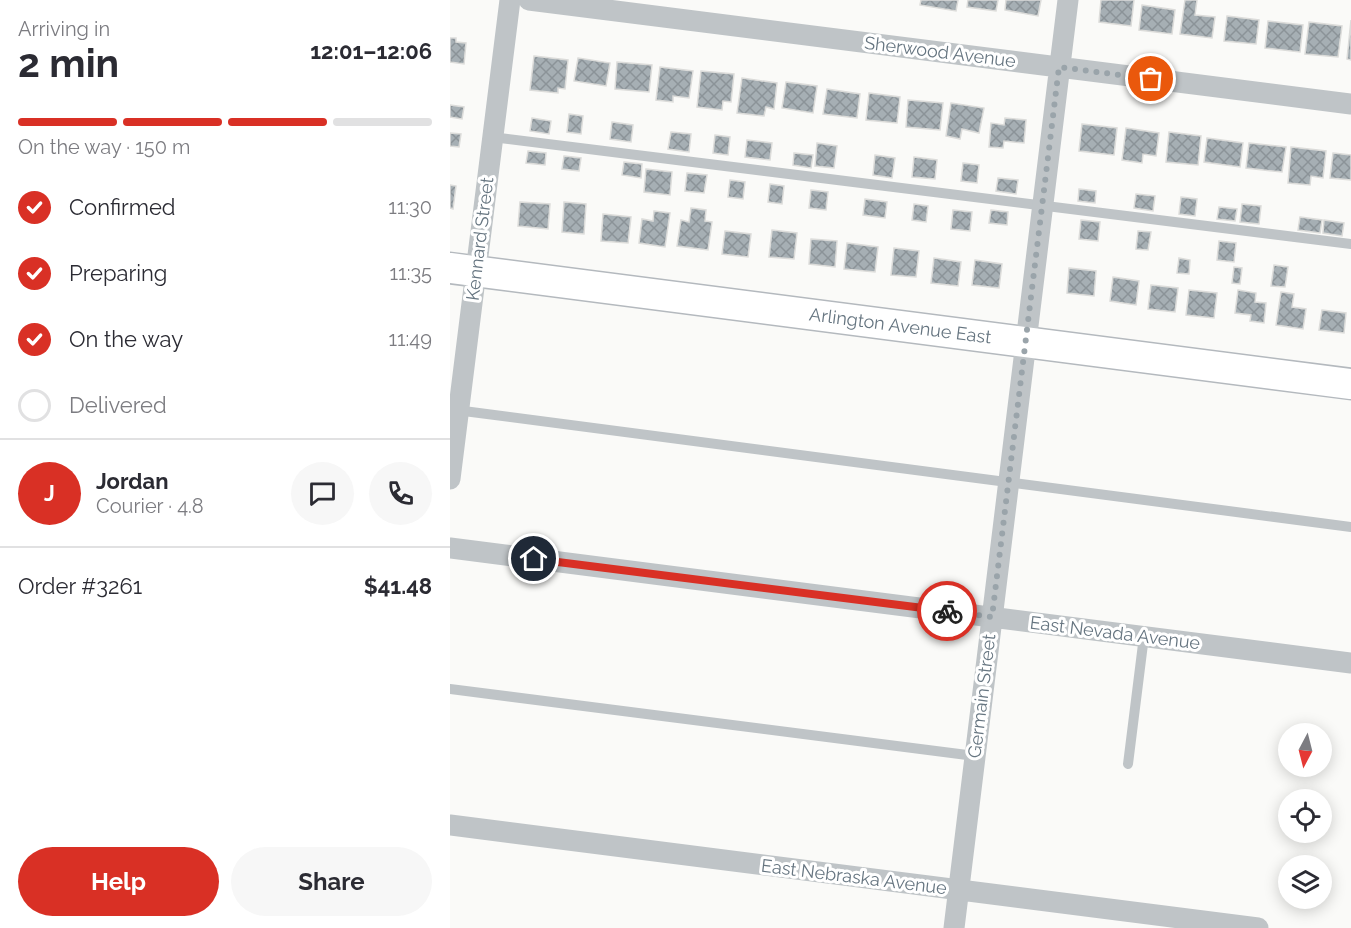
<!DOCTYPE html>
<html lang="en">
<head>
<meta charset="utf-8">
<style>
	:root { --surface:#fff; --page:#f7f7f7; --text:#2b2b33; --muted:#7c7c81; --line:#e1e1e2; --accent:#d93025 }
	body { margin:0; font-family:Raleway,sans-serif; background:var(--page); color:var(--text); height:100vh; display:flex; flex-direction:column; font-size:22px; white-space:nowrap }
	* { box-sizing:border-box; margin:0 }
	p { font-size:20px; color:var(--muted) }
	.icon { flex:none; width:33px; height:33px; fill:none; stroke:currentColor; stroke-width:2; stroke-linecap:round; stroke-linejoin:round }
	.map { position:relative; flex:1; overflow:hidden }
	.side { display:flex; flex-direction:column; background:var(--surface); width:450px }
	.side>* { flex:none }
	.needle { width:39px; rotate:187deg }
	.fabs { position:absolute; left:828px; top:723px; display:grid; gap:12px }
	.fabs a { display:grid; place-items:center; width:54px; height:54px; border-radius:50%; background:var(--surface); box-shadow:0 3px 15px #0003; font-size:30px }
	.pin { position:absolute; display:grid; place-items:center; width:51px; height:51px; color:#fff; margin:-26px; border:3px solid #fff; border-radius:50%; box-shadow:0 2px 6px #0007 }
	.courier { position:absolute; display:grid; place-items:center; width:60px; height:60px; margin:-30px; border:4px solid #d93025; border-radius:50%; background:#fff; color:#222; box-shadow:0 2px 8px #0007 }
	.overview em { font-style:normal; font-weight:700 }
	.overview div { display:flex; flex-direction:column-reverse }
	.overview { display:flex; align-items:center; justify-content:space-between; height:102px; padding:0 18px }
	h1 { font-size:39px; font-weight:700; line-height:45px }
	.bar { display:grid; grid-template-columns:repeat(4,1fr); gap:9px 6px; align-content:center; height:72px; padding:0 18px }
	.bar i { height:8px; border-radius:4px; background:var(--line) }
	.bar .active { background:var(--accent) }
	.bar p { grid-column:span 4 }
	.line { display:flex; align-items:center; gap:15px; padding:0 18px; border-top:2px solid var(--line) }
	.line div { flex:1 }
	.round { display:grid; place-items:center; flex:none; width:63px; height:63px; border-radius:32px; background:var(--page) }
	ol { padding:0 18px; list-style:none }
	li { display:flex; align-items:center; gap:18px; height:66px }
	li p { margin-inline-start:auto }
	li .icon { padding:6px; border-radius:50%; background:var(--accent); color:#fff; stroke-width:4 }
	li:last-child { color:var(--muted) }
	li i { width:33px; height:33px; border:3px solid var(--line); border-radius:50% }
	.cta { display:flex; gap:12px; margin-top:auto; padding:12px 18px }
	.cta a { flex:1; height:69px; border-radius:36px; background:var(--accent); color:#fff; font-size:24px; font-weight:700; line-height:69px; text-align:center }
	.cta a+a { background:var(--page); color:var(--text) }
	main { display:flex; flex:1; min-height:0 }
	.map>svg:first-child { display:block }
	.building { fill:url(#building-cross-hatch); stroke:#dcdcda; stroke-width:1.5 }
	.lines { fill:none; stroke-linecap:round; stroke-linejoin:round }
	.secondary-casing { stroke:#b4b9be; stroke-width:33 }
	.lane { stroke:#bfc4c7; stroke-width:10 }
	.street { stroke:#bfc4c7; stroke-width:21 }
	.secondary { stroke:#fff; stroke-width:30 }
	.done { stroke:#9aa4aa; stroke-width:6; stroke-dasharray:0 10.8 }
	.route { stroke:#d93025; stroke-width:8 }
	.labels { text-anchor:middle; stroke-width:6; stroke-linejoin:round; paint-order:stroke }
	.street-label { font-size:18px; fill:#667580; stroke:#fff }
</style>
</head>
<body>
<main>
<section class="side">
<div class="overview"><div><h1>2 min</h1><p>Arriving in</p></div><em>12:01–12:06</em></div>
<div class="bar"><i class="active"></i><i class="active"></i><i class="active"></i><i></i><p>On the way · 150 m</p></div>
<ol>
<li><svg class="icon" aria-label="check" viewBox="0 0 24 24"><path d="M5 12l5 5 9-10"/></svg>Confirmed<p>11:30</p></li>
<li><svg class="icon" aria-label="check" viewBox="0 0 24 24"><path d="M5 12l5 5 9-10"/></svg>Preparing<p>11:35</p></li>
<li><svg class="icon" aria-label="check" viewBox="0 0 24 24"><path d="M5 12l5 5 9-10"/></svg>On the way<p>11:49</p></li>
<li><i></i>Delivered</li>
</ol>
<div class="line" style="height:108px"><b class="round" style="background:var(--accent);color:#fff">J</b><div><b>Jordan</b><p>Courier · 4.8</p></div><a class="round"><svg class="icon" aria-label="chat" viewBox="0 0 24 24"><path d="M4 5h16v11H9l-5 4z"/></svg></a><a class="round"><svg class="icon" aria-label="phone" viewBox="0 0 24 24"><path d="M5 4h4l2 5-3 2q2 4 5 5l2-3 5 2v4C11 20 4 13 5 4z"/></svg></a></div>
<div class="line" style="height:78px"><div>Order #3261</div><b>$41.48</b></div>
<div class="cta"><a>Help</a><a>Share</a></div>
</section>
<div class="map">
<svg width="901" height="928" viewBox="0 0 901 928">
	<defs>
		<pattern id="building-cross-hatch" width="8" height="8" patternUnits="userSpaceOnUse" patternTransform="scale(1.5)"><rect width="8" height="8" fill="#a6afb4"/><path d="M0 0l8 8M0 8l8-8" fill="none" stroke="#8b9398"/></pattern>
	</defs>
	<rect width="100%" height="100%" fill="#fafaf8"/>
	<!-- building -->
	<path class="building" d="M471,0H508L506,11L470,5Z
		M518,0H548L546,11L517,7Z
		M556,0H591L588,16L555,10Z
		M651,0H684L681,26L649,22Z
		M735,0H747L745,15L765,17L762,38L730,34Z
		M692,5L725,10L722,34L689,30Z
		M777,16L809,20L806,44L774,41Z
		M901,20V60L897,59Z
		M818,21L853,25L850,52L815,48Z
		M859,22L892,26L888,57L855,54Z
		M0,38H6V42L16,43L14,64L0,62Z
		M84,56L118,60L115,89L108,88V93L80,90Z
		M128,58L160,63L156,86L124,81Z
		M167,62L202,65L199,92L165,89Z
		M210,67L243,71L239,98L223,96V102L206,100Z
		M251,71L284,74L281,102L273,101L272,110L247,107Z
		M292,78L327,83L324,109L316,107L314,116L287,113Z
		M336,82L367,86L363,113L332,108Z
		M377,89L410,94L407,118L373,114Z
		M419,93L450,97L447,123L416,120Z
		M458,100L493,103L490,130L456,127Z
		M501,103L534,108L529,133L512,129L510,139L496,136Z
		M0,105L14,107L12,119L0,117Z
		M119,114L133,116L131,134L117,132Z
		M82,118L101,121L99,134L80,131Z
		M555,118L576,120L574,143L554,141L553,148L539,147L541,123L554,125Z
		M162,122L183,125L181,142L160,139Z
		M632,124L667,128L664,155L629,151Z
		M676,128L709,133L706,156L693,154L692,163L672,160Z
		M221,132L241,134L239,152L218,149Z
		M719,132L751,136L748,165L716,162Z
		M0,133L11,134L9,147L0,146Z
		M265,135L280,137L278,155L263,153Z
		M757,138L793,143L790,167L754,162Z
		M297,140L322,143L320,160L295,157Z
		M367,143L387,146L384,168L365,166Z
		M799,143L836,147L832,172L796,168Z
		M841,147L876,151L873,178L861,176L860,185L838,183Z
		M78,151L96,153L95,165L76,163Z
		M344,153L363,155L361,168L343,165Z
		M883,153L901,155V180L880,178Z
		M425,155L445,158L442,178L423,175Z
		M114,156L131,158L129,171L112,169Z
		M464,157L487,160L485,179L462,177Z
		M174,162L192,164L191,178L172,175Z
		M513,163L529,165L527,183L511,181Z
		M196,169L222,172L220,195L194,192Z
		M237,173L257,175L254,193L235,191Z
		M548,178L568,180L566,194L546,191Z
		M280,180L295,182L293,199L278,197Z
		M320,184L334,186L332,204L318,202Z
		M0,185L6,186L3,209L0,208Z
		M629,189L646,191L645,203L628,201Z
		M361,190L378,192L376,210L359,208Z
		M686,194L705,196L703,211L684,208Z
		M731,197L747,199L745,216L729,214Z
		M415,199L437,202L435,218L413,215Z
		M70,202L100,204L98,229L68,226Z
		M114,202L136,204L134,234L112,232Z
		M464,204L478,206L476,222L462,220Z
		M792,204L811,206L809,224L790,222Z
		M769,207L787,209L785,221L767,219Z
		M241,208L256,210L255,221L262,222L258,250L227,246L231,220L239,222Z
		M503,210L522,212L520,231L501,229Z
		M541,210L558,212L557,225L539,223Z
		M204,211L220,213L215,247L189,243L192,219L203,221Z
		M153,214L181,217L178,243L151,241Z
		M850,217L872,220L870,233L848,230Z
		M631,220L650,222L648,241L629,239Z
		M874,220L894,223L892,236L873,233Z
		M322,230L347,233L344,259L319,257Z
		M275,231L301,234L298,257L272,254Z
		M688,231L701,232L698,250L686,249Z
		M361,239L387,241L385,267L359,264Z
		M769,241L786,243L784,262L767,260Z
		M397,243L428,247L425,272L394,269Z
		M444,248L469,251L466,277L441,275Z
		M484,258L511,262L508,286L481,283Z
		M729,258L740,260L739,274L727,273Z
		M525,260L552,264L549,288L522,285Z
		M824,265L838,267L835,287L821,286Z
		M784,267L792,268L790,284L782,283Z
		M619,268L646,271L644,296L617,293Z
		M663,277L689,281L686,305L660,301Z
		M701,285L728,288L725,312L698,309Z
		M739,290L767,293L764,318L736,315Z
		M788,290L806,293L805,302L816,303L814,323L800,321L801,315L785,313Z
		M831,292L844,294L842,307L856,309L853,329L826,325Z
		M872,310L896,313L894,333L869,330Z"/>
	<g class="lines">
		<defs>
			<g id="secondary">
				<path id="s1" d="M0,268L901,384"/>
			</g>
		</defs>
		<!-- secondary casing -->
		<use href="#secondary" class="secondary-casing"/>
		<!-- lane -->
		<path class="lane" d="M42,137L901,244
			M6,410L901,527
			M0,689L525,756
			M678,764L694,636"/>
		<!-- street -->
		<path class="street" d="M79,0L901,104
			M0,479L60,0
			M0,548L901,663
			M0,825L808,928
			M504,928L618,0"/>
		<!-- secondary -->
		<use href="#secondary" class="secondary"/>
	</g>
	<g class="lines">
		<!-- done -->
		<path class="done" d="M497,611L542,617L609,67L701,79"/>
		<!-- route -->
		<path class="route" d="M84,559L497,611"/>
	</g>
	<g class="labels">
		<!-- street labels -->
		<g class="street-label">
			<text transform="translate(490 52) rotate(7)" y="6">Sherwood Avenue</text>
			<text transform="translate(30 239) rotate(-83)" y="6">Kennard Street</text>
			<text dy="6" stroke="none"><textPath href="#s1" startOffset="454">Arlington Avenue East</textPath></text>
			<text transform="translate(665 633) rotate(7)" y="6">East Nevada Avenue</text>
			<text transform="translate(532 696) rotate(-83)" y="6">Germain Street</text>
			<text transform="translate(404 877) rotate(7)" y="6">East Nebraska Avenue</text>
		</g>
	</g>
</svg>
<div class="fabs">
<a><svg class="needle" viewBox="-14 -14 28 28"><path d="M0-13l5 13h-10z" fill="#e53935"/><path d="M0 13l5-13h-10z" fill="#7c7c81"/></svg></a>
<a><svg class="icon" aria-label="locate" viewBox="0 0 24 24"><circle cx="12" cy="12" r="6"/><path d="M12 2v4M12 18v4M2 12h4M18 12h4"/></svg></a>
<a><svg class="icon" aria-label="layers" viewBox="0 0 24 24"><path d="M12 4l9 5-9 5-9-5zM3 14l9 5 9-5"/></svg></a>
</div>
<div class="pin" style="left:701px;top:79px;background:#ea580c"><svg class="icon" aria-label="bag" viewBox="0 0 24 24"><path d="M5 8h14l-1 12H6zM9 8a3 3 0 0 1 6 0"/></svg></div>
<div class="pin" style="left:84px;top:559px;background:#1f2937"><svg class="icon" aria-label="home" viewBox="0 0 24 24"><path d="M3 11l9-7 9 7M6 9v11h12V9"/></svg></div>
<div class="courier" style="left:497px;top:611px"><svg class="icon" aria-label="bike" viewBox="0 0 24 24"><circle cx="6" cy="16" r="4"/><circle cx="18" cy="16" r="4"/><path d="M6 16l4-8h5l3 8M10 8l3 8H6M13 5h3"/></svg></div>
</div>
</main>
</body>
</html>
